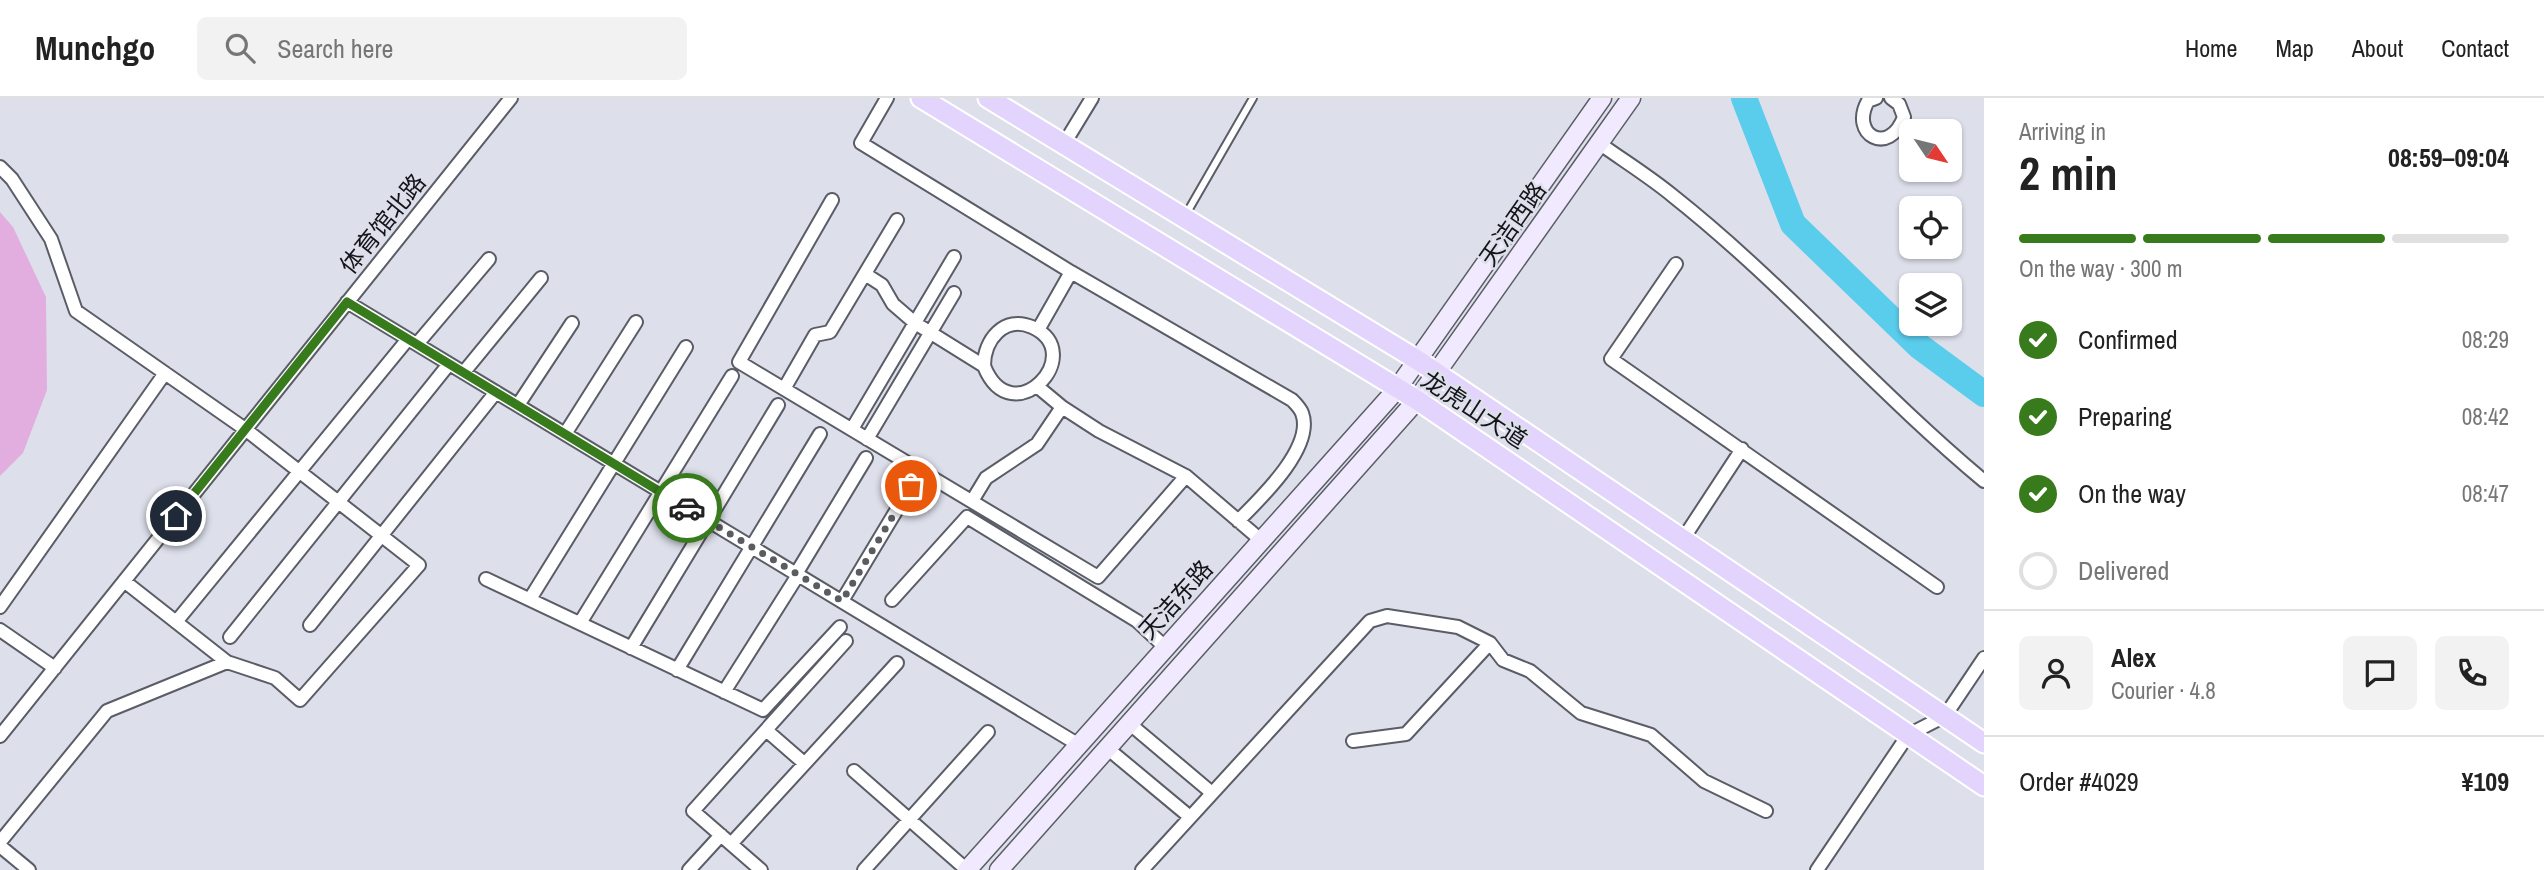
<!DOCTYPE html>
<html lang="en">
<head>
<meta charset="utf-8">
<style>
	:root { --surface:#fff; --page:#f2f2f2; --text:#222; --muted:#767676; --line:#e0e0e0; --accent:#377b1c }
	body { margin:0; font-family:"Archivo Narrow","Noto Sans SC",sans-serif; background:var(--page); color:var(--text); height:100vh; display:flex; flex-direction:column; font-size:26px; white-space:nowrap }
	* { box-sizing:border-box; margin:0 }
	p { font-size:23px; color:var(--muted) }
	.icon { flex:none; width:38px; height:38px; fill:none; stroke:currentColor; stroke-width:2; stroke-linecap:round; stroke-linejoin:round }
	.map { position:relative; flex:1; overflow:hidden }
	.drawer { display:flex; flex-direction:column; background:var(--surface); width:560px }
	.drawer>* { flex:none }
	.needle { width:46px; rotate:125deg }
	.controls { position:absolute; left:1899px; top:21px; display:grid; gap:14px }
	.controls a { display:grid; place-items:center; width:63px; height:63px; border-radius:10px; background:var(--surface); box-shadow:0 2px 5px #0004; font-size:35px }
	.pin { position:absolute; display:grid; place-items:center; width:60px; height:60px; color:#fff; margin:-30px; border:4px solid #fff; border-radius:50%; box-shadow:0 2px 7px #0007 }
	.courier { position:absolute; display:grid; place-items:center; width:70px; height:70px; margin:-35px; border:5px solid #377b1c; border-radius:50%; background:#fff; color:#222; box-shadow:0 2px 9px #0007 }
	.headline em { font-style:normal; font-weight:700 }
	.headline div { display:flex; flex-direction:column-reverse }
	.headline { display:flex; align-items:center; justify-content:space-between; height:119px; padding:0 35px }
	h1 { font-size:46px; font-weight:700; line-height:52px }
	.bar { display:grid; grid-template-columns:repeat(4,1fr); gap:10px 7px; align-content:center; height:84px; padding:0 35px }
	.bar i { height:9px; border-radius:5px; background:var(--line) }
	.bar .current { background:var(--accent) }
	.bar p { grid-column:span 4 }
	.line { display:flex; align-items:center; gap:18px; padding:0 35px; border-top:2px solid var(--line) }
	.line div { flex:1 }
	.round { display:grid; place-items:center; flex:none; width:74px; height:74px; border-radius:10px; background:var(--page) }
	ol { padding:0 35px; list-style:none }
	li { display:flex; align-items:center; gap:21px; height:77px }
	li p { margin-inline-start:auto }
	li .icon { padding:7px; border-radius:50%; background:var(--accent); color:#fff; stroke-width:4 }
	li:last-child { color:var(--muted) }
	li i { width:38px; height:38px; border:4px solid var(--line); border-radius:50% }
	header { display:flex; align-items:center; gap:42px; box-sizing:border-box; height:98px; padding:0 35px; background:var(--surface); border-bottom:2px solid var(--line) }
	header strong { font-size:33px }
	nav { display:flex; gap:38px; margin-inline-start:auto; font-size:24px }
	.search { width:490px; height:63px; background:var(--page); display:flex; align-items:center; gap:18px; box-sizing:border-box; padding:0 24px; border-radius:10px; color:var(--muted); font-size:26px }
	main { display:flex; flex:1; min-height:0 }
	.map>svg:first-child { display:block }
	.green { fill:#e2aee0 }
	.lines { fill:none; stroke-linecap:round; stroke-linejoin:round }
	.river { stroke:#5accec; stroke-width:26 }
	.service-casing { stroke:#5a5c66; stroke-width:10 }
	.minor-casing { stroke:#5a5c66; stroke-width:16 }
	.secondary-casing { stroke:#5a5c66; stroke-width:21 }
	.primary-casing { stroke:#fff; stroke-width:23 }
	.service { stroke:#fff; stroke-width:6 }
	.minor { stroke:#fff; stroke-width:12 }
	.secondary { stroke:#f1eafe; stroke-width:18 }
	.primary { stroke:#e3d4fd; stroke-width:19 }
	.done { stroke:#5a5c62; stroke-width:7; stroke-dasharray:0 12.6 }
	.route { stroke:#377b1c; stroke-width:9 }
	.labels { text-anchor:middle; stroke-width:5; stroke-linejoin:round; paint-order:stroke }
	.street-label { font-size:24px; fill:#141519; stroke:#dde0eb }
</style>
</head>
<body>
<header>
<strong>Munchgo</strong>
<div class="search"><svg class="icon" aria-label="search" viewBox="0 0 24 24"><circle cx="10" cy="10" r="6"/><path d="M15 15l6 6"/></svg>Search here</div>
<nav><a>Home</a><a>Map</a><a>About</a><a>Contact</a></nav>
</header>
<main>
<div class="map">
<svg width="1984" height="772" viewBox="0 0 1984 772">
	<rect width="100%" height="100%" fill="#dde0eb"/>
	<!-- green -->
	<path class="green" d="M0,114L13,129L46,199L47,292L23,355L0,378Z"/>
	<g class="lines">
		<!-- river -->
		<path class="river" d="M1744,0L1793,126L1919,248L1984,296"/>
		<defs>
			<path id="service" d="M1185,118L1253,0"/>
			<path id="minor" d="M887,0L861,45L1071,174L1292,302C1295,305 1300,310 1302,315C1315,349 1260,401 1238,423
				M1876,0L1868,3C1849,37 1889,59 1904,19L1899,6L1891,0
				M1599,45C1624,63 1650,79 1673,98C1783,185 1876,293 1984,383
				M1064,46L1092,0
				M0,69L12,81L51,141L76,213L245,331L419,467L300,602L275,580L227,564L124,483
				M832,102L739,264L1098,479L1186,378
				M1676,166L1611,261L1937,489
				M865,176L882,187L893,206L915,225L984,268C1012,338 1090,255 1032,229C1004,217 984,242 984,268
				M347,204L1079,647
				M1038,232L1071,174
				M417,246L489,161
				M464,274L541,180
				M784,291L815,237L830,234L897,122
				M518,307L572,225
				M1062,309L1099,333L1186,378L1262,443
				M852,331L954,159
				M565,336L636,224
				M867,341L954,195
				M972,403L986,380L1037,346L1062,309L1038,289
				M1683,441L1742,351
				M796,476L866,360
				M486,481L763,612L840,529
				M530,501L686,249
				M892,502L967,419L1137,523L1166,550
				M842,503L911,388
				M0,509L165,275
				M176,524L408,241
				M580,525L732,278
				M310,527L496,294
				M0,532L55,570
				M230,539L449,266
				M631,550L778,307
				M677,572L820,336
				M724,594L798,477
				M1130,626L1212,695
				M766,632L804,665
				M0,638L511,0
				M1353,643L1406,636L1490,545
				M1107,650L1190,719
				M854,673L967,772
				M0,744L107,613L227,564
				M731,746L897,565
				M0,748L29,772
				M689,772L721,737
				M761,772L693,713L846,543
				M864,772L988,634
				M1142,772L1370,523L1387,518L1458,529L1490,545L1503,562L1530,573L1581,615L1651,637L1704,683L1766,713
				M1817,772L1908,637L1945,618L1984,560"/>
			<path id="secondary" d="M967,772L1397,291L1602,0
				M999,772L1417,302L1631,0"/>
			<path id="primary" d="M921,0L1417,302L1984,688
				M988,0L1419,263L1984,645"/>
		</defs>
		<!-- service casing -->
		<use href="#service" class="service-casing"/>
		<!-- minor casing -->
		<use href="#minor" class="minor-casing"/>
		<!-- secondary casing -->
		<use href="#secondary" class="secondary-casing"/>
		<!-- primary casing -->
		<use href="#primary" class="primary-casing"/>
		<!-- service -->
		<use href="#service" class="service"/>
		<!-- minor -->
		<use href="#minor" class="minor"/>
		<!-- secondary -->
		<use href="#secondary" class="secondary"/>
		<!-- primary -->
		<use href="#primary" class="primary"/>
	</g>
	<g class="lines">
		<!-- done -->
		<path class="done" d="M687,410L842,503L911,388"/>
		<!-- route -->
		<path class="route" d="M176,418L347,204L687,410"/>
	</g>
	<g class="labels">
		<!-- street labels -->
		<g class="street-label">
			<text transform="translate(383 126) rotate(-51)" y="8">体育馆北路</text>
			<text transform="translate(1513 126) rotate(-55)" y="8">天洁西路</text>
			<text transform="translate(1474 312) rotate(33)" y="8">龙虎山大道</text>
			<text transform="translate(1176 502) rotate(-48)" y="8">天洁东路</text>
		</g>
	</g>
</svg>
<div class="controls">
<a><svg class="needle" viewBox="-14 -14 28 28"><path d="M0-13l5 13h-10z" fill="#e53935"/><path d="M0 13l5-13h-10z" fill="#767676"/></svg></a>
<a><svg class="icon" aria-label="locate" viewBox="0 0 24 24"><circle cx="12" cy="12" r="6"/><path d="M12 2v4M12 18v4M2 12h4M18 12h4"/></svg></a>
<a><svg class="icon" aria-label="layers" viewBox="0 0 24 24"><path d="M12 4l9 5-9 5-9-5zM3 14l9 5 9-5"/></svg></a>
</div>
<div class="pin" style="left:911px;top:388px;background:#ea580c"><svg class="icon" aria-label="bag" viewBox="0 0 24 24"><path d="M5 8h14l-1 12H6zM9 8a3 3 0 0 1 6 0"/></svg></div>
<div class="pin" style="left:176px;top:418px;background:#1f2937"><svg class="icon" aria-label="home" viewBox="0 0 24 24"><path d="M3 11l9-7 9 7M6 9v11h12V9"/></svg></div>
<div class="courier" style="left:687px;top:410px"><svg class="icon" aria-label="car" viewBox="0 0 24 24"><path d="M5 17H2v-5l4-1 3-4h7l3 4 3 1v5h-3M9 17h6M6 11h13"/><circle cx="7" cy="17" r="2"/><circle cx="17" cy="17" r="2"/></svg></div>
</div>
<section class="drawer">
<div class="headline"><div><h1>2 min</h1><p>Arriving in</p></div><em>08:59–09:04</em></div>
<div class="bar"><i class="current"></i><i class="current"></i><i class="current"></i><i></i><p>On the way · 300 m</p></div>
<ol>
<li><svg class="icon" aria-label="check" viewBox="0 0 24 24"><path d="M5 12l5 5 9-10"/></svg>Confirmed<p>08:29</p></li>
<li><svg class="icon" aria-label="check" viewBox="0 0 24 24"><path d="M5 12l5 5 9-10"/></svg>Preparing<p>08:42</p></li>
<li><svg class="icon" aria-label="check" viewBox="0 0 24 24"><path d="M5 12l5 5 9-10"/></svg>On the way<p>08:47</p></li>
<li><i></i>Delivered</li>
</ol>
<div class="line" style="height:126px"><a class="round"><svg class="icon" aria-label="person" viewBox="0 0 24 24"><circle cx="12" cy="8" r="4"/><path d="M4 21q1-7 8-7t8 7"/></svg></a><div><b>Alex</b><p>Courier · 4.8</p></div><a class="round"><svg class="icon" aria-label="chat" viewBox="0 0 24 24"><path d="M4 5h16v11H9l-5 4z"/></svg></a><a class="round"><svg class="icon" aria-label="phone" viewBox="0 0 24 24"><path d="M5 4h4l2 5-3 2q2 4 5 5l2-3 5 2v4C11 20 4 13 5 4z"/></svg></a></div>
<div class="line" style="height:91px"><div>Order #4029</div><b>¥109</b></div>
</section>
</main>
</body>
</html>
